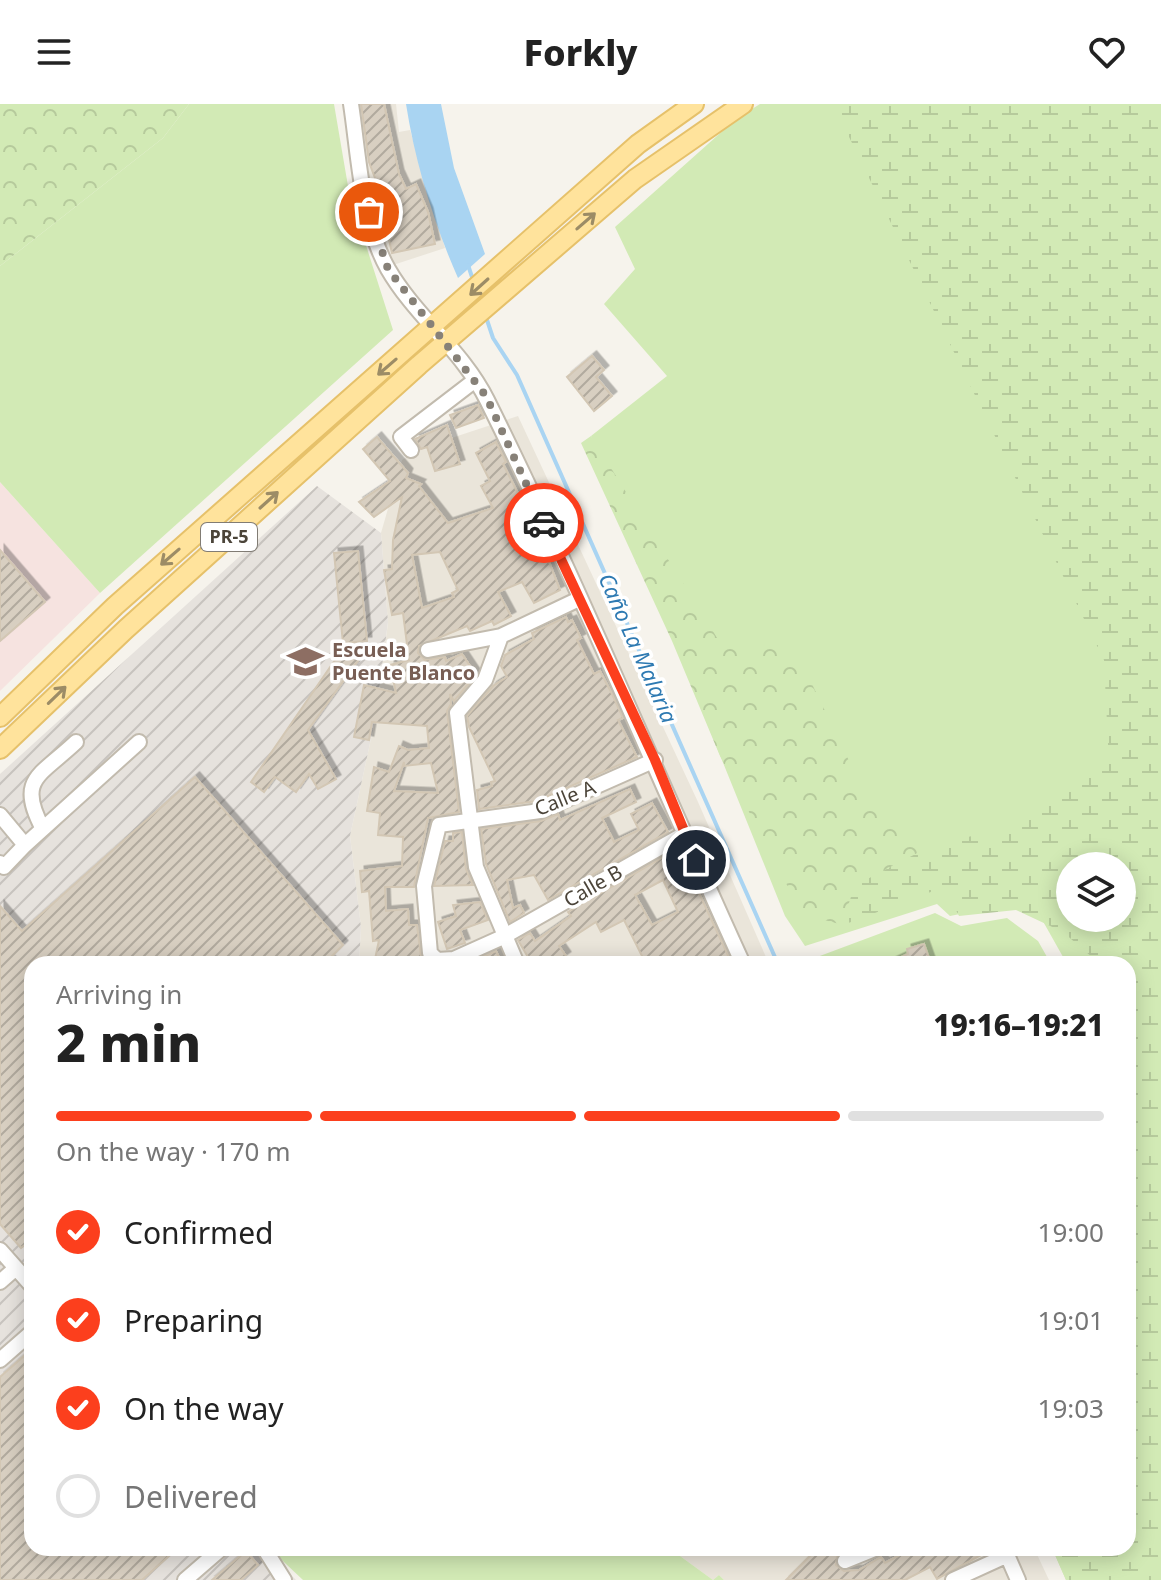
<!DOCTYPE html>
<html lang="en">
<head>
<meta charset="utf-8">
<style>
	:root { --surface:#fff; --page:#f2f2f2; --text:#222; --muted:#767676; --line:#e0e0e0; --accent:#fc3f1d }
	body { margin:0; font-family:"Noto Sans",sans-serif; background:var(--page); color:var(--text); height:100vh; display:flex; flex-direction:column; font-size:30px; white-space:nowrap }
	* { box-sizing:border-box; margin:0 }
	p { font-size:26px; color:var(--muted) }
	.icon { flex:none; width:44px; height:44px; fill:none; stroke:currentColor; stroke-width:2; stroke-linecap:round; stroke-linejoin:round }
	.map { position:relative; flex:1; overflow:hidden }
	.sheet { position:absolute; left:24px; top:852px; width:1112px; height:600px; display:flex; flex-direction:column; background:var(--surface); border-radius:24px; box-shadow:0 4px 20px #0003 }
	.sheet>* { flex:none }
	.controls { position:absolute; left:1056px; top:748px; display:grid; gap:16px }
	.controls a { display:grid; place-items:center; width:80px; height:80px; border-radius:50%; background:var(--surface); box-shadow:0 4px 20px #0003; font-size:40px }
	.pin { position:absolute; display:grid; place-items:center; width:68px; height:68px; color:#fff; margin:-34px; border:4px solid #fff; border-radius:50%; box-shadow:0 2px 8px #0007 }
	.courier { position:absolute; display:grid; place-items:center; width:80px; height:80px; margin:-40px; border:6px solid #fc3f1d; border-radius:50%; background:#fff; color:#222; box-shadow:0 2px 10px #0007 }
	.overview em { font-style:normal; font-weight:800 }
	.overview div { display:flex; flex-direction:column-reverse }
	.overview { display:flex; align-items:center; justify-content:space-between; height:136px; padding:0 32px }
	h1 { font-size:52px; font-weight:800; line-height:60px }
	.bar { display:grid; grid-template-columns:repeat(4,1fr); gap:12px 8px; align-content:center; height:96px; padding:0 32px }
	.bar i { height:10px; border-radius:6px; background:var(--line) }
	.bar .active { background:var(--accent) }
	.bar p { grid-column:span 4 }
	ol { padding:0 32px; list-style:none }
	li { display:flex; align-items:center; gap:24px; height:88px }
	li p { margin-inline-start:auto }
	li .icon { padding:8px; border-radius:50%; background:var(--accent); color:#fff; stroke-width:4 }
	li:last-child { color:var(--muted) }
	li i { width:44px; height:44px; border:4px solid var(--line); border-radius:50% }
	header { display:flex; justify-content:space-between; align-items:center; height:104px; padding:0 32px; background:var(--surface); font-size:36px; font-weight:800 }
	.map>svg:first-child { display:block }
	.residential { fill:#eae5da }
	.industrial { fill:url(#industrial-furrows) }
	.medical { fill:#f6e3e0 }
	.green { fill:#d2eab5; fill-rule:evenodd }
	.forest { fill:url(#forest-crowns) }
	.wetland { fill:url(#wetland-marsh); fill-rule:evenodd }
	.water { fill:#a9d4f2 }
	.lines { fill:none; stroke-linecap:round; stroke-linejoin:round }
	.stream { stroke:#a9d4f2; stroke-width:4 }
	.building { fill:url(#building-hatch); stroke:#d3c7b4; stroke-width:2; fill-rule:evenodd; filter:url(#shadow) }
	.minor-casing { stroke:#c2bbae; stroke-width:18 }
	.major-casing { stroke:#e6c16a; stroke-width:22 }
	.minor { stroke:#fff; stroke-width:14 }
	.major { stroke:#ffe39c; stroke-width:18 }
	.oneway { stroke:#9c8c66 }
	.done { stroke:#878178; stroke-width:8; stroke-dasharray:0 14.4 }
	.route { stroke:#fc3f1d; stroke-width:10 }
	.labels { text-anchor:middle; stroke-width:7; stroke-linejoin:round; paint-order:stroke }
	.shield { fill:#fff; stroke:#817c74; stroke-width:2 }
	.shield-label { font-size:18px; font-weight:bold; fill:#4b4439 }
	.education-label { font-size:20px; font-weight:bold; fill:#785e54; stroke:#fff; text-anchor:start }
	.street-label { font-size:20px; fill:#4b4439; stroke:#fff }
	.water-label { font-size:22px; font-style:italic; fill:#2e7ab2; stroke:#fff }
</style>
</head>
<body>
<header><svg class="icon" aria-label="menu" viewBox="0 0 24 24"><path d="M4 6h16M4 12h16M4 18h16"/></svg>Forkly<svg class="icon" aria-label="heart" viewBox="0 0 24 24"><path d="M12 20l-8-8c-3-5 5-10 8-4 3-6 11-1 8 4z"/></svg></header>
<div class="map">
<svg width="1161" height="1476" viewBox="0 0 1161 1476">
	<defs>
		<pattern id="industrial-furrows" width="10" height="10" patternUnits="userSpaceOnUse" patternTransform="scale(2)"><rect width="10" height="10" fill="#e6e2dd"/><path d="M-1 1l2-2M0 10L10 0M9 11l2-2" fill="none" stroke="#c7c3be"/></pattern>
		<pattern id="forest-crowns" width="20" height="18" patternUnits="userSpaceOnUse" patternTransform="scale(2)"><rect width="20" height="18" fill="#d2eab5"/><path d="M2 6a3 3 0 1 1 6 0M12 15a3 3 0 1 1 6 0" fill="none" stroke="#b6ca9c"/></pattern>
		<pattern id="wetland-marsh" width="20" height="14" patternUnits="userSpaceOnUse" patternTransform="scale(2)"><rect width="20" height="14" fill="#d2eab5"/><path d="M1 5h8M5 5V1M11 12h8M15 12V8" fill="none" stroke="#b6ca9c"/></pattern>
		<pattern id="building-hatch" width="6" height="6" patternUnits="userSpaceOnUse" patternTransform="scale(2)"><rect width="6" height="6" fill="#d8cfc1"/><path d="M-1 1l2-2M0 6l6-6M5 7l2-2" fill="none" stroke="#b1aa9e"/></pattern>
		<filter id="shadow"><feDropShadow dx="4.5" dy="-4.5" stdDeviation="0" flood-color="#0004"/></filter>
	</defs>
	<rect width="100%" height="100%" fill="#f6f3ec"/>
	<!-- residential -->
	<path class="residential" d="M348,0H396L399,28L410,26L445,144L393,161L364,88Z
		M518,312L698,698L769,860H359L361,823L350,732L375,616L388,519L381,429L402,356L418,345Z
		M669,1444H1034L1049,1476H724L719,1471L713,1476Z"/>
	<!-- industrial -->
	<path class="industrial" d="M317,382L381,429L388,518L375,616L350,732L361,823L359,860H32V1444H264L296,1476H0V670Z"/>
	<!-- medical -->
	<path class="medical" d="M0,378L100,489L0,587Z"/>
	<!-- green -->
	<path class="green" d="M189,0H334L349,88L393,226L100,489L0,378V162L163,34Z
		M760,0H1161V1476H1066L1052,1444H1128V860H1067L1031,796L950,812L937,800L805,842L785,812L591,332L667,272L604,200L635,165L615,123L736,15ZM1070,762H1122V814H1070Z
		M935,809L961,822L1007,814L1038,837L1051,860L801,859Z
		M269,1444H669L713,1476L719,1471L724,1476H303Z"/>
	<!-- forest -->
	<path class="forest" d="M0,0H189L163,34L0,162Z
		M591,332L719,537L797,549L867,694L882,712L907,719L929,743L854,782L843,821L802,810L720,652L672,537L581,339Z"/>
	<!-- wetland -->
	<path class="wetland" d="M833,0H1161V1476H1066L1052,1444H1128V1348L1140,1342L1128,1316V860H1100L1063,828L1016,806L959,812L944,783L843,821L854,782L929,743L1007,723L1109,661L1104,556ZM1070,762H1122V814H1070Z"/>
	<!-- water -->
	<path class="water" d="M406,0H441L454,64L485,150L458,174C434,120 415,58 406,0Z"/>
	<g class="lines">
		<!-- stream -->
		<path class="stream" d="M468,161L474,179
			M485,210L493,234L517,271L778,860"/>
	</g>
	<!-- building -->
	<path class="building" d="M361,0H384L399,70L406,85L416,80L428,108L435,140L392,149L385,118L391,117L369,58Z
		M592,252L604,266L596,273L612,292L594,307L567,273Z
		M478,301L484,314L456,324L450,311Z
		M447,321L460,360L435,367L427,343L421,345L415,335Z
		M377,333L408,369L406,374L421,380L419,382L448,419L493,404L481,382L490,377L476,349L496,338L506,358L503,360L536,425L560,486L534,499L522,478L498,488L511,512L494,521L492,517L470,527L467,522L419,542L418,549L425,556L445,553L446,557L462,550L476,571L454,597L450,590L451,600L447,607L459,708L428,714L414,783H385L386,807L408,805L409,821H417L422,860H374L379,836L373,837L369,787L362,788L360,767L402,762L403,733L378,731L380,709L367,707L374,663L389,668L399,642L408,646L429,644L427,622L372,618L369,636L354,633L364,581L396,589L390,561L409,556L403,509L392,511L384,466L392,465L393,436L402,393L374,413L359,398L390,377L363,345ZM440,448L458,486L452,489L454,493L422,504L412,451ZM404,658V662L431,659L438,689L394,687Z
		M0,446L45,498L0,537Z
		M358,447L367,537L343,539L334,449Z
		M566,513L568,518L572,516L581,534L577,536L594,570L600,567L612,590L623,614L618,616L637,653L537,697L479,705L477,686L492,682L491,678L495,677L469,623L467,612L493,582L507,573L501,562L505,551L534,535L532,529Z
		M344,543L360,554L308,626L336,675L318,685L309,670L296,688L275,673L264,688L251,678Z
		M195,673L343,841L329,855L334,860H32V1135L21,1144L0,1120V802L22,827Z
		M630,685L636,698L602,714L614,738L639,726L631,710L652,699L668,728L548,796L534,771L507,776L513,804L520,801L524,809L510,818L486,760L481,725L541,717L558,710L560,716Z
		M462,728L466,765L473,781L434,782L445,737H453V729Z
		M674,747L684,765L687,763L732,860H646L624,816L601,828L596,818L559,842L566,852L555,860H532L518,836L530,829L535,837L571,812L568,808ZM663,776L678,808L652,821L635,791Z
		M480,798L488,816L460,826L465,839L447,845L438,818L456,812L453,801Z
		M924,840L931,860H887L908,850L907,845Z
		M496,847L502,860H467Z
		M24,1252L32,1261V1444H178L142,1476H0V1273Z
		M818,1444H831L837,1452L836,1461L844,1467L859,1466L881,1453L885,1459L913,1444H994L937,1475L930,1463L905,1476H786Z
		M246,1447L258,1461L241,1476H212Z"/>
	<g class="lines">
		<defs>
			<path id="minor" d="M351,0C359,53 361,117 388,165C415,212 463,247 487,296C579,481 657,672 743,860
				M411,346L401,333L474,277
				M428,546L501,532
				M655,656L540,707L439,721L424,782L430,849L437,856L454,855L503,833L684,730
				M0,711L25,741L139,638
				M43,725C16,675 40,672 76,638
				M0,759L4,763L25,741
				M517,860L476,763L457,609L485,576L501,532L579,495
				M0,1146L32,1182
				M0,1178L16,1164
				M0,1256L32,1228
				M264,1444L284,1476
				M1004,1444L1018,1476
				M845,1457L877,1444
				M185,1476L222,1444
				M953,1476L1008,1451"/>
			<path id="major" d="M0,613L115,502L638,40L694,0
				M0,645L126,525L419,261L635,75L743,0"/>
		</defs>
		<!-- minor casing -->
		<use href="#minor" class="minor-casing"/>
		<!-- major casing -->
		<use href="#major" class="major-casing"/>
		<!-- minor -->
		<use href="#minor" class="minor"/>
		<!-- major -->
		<use href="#major" class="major"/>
	</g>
	<!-- one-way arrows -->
	<defs><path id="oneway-shaft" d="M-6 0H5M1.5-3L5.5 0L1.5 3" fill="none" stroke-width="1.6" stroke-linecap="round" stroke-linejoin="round" transform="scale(2)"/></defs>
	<g class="oneway">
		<use href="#oneway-shaft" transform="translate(586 117) rotate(-41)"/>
		<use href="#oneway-shaft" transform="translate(479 183) rotate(138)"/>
		<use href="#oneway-shaft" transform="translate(387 263) rotate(139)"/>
		<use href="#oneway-shaft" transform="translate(269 396) rotate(-42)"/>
		<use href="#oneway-shaft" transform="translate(170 453) rotate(139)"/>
		<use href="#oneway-shaft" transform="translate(57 591) rotate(-44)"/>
	</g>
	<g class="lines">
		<!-- done -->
		<path class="done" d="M369,108L388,165L486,292L544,419"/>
		<!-- route -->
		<path class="route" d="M544,419L655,656L696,756"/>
	</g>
	<!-- icons -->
	<defs>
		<symbol id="school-bare" viewBox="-9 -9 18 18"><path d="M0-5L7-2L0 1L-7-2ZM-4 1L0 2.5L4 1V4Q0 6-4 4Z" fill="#8d6e63" stroke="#fff" stroke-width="2.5" paint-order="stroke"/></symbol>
	</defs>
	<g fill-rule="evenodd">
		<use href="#school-bare" x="280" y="532" width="51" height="51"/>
	</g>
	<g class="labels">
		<!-- shield labels -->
		<rect class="shield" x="201" y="419" width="56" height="28" rx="6"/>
		<g class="shield-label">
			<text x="229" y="439">PR-5</text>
		</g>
		<!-- education labels -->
		<g class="education-label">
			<text x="332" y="553">Escuela<tspan x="332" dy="23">Puente Blanco</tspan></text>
		</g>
		<!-- street labels -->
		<g class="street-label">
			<text transform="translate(565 694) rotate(-22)" y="7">Calle A</text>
			<text transform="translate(593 782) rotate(-30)" y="7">Calle B</text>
		</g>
		<!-- water labels -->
		<g class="water-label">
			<text transform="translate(638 544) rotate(66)" y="8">Caño La Malaria</text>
		</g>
	</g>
</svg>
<div class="controls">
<a><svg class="icon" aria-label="layers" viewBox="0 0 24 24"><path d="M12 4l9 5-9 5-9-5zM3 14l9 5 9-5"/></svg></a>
</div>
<div class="pin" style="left:369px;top:108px;background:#ea580c"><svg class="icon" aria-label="bag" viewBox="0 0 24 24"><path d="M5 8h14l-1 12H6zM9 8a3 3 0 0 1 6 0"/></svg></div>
<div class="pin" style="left:696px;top:756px;background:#1f2937"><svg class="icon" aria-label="home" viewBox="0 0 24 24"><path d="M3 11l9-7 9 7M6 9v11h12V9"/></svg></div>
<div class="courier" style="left:544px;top:419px"><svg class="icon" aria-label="car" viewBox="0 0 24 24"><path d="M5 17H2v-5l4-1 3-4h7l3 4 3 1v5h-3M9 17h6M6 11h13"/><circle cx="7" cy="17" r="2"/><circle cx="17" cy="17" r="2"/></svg></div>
<section class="sheet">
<div class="overview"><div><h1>2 min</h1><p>Arriving in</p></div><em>19:16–19:21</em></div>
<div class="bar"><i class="active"></i><i class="active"></i><i class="active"></i><i></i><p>On the way · 170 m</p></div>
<ol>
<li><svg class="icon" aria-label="check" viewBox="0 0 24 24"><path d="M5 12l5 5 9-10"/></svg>Confirmed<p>19:00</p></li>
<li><svg class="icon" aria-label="check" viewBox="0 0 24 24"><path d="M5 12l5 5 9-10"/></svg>Preparing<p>19:01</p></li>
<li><svg class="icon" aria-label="check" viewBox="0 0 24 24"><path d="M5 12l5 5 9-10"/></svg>On the way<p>19:03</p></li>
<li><i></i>Delivered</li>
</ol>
</section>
</div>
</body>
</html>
